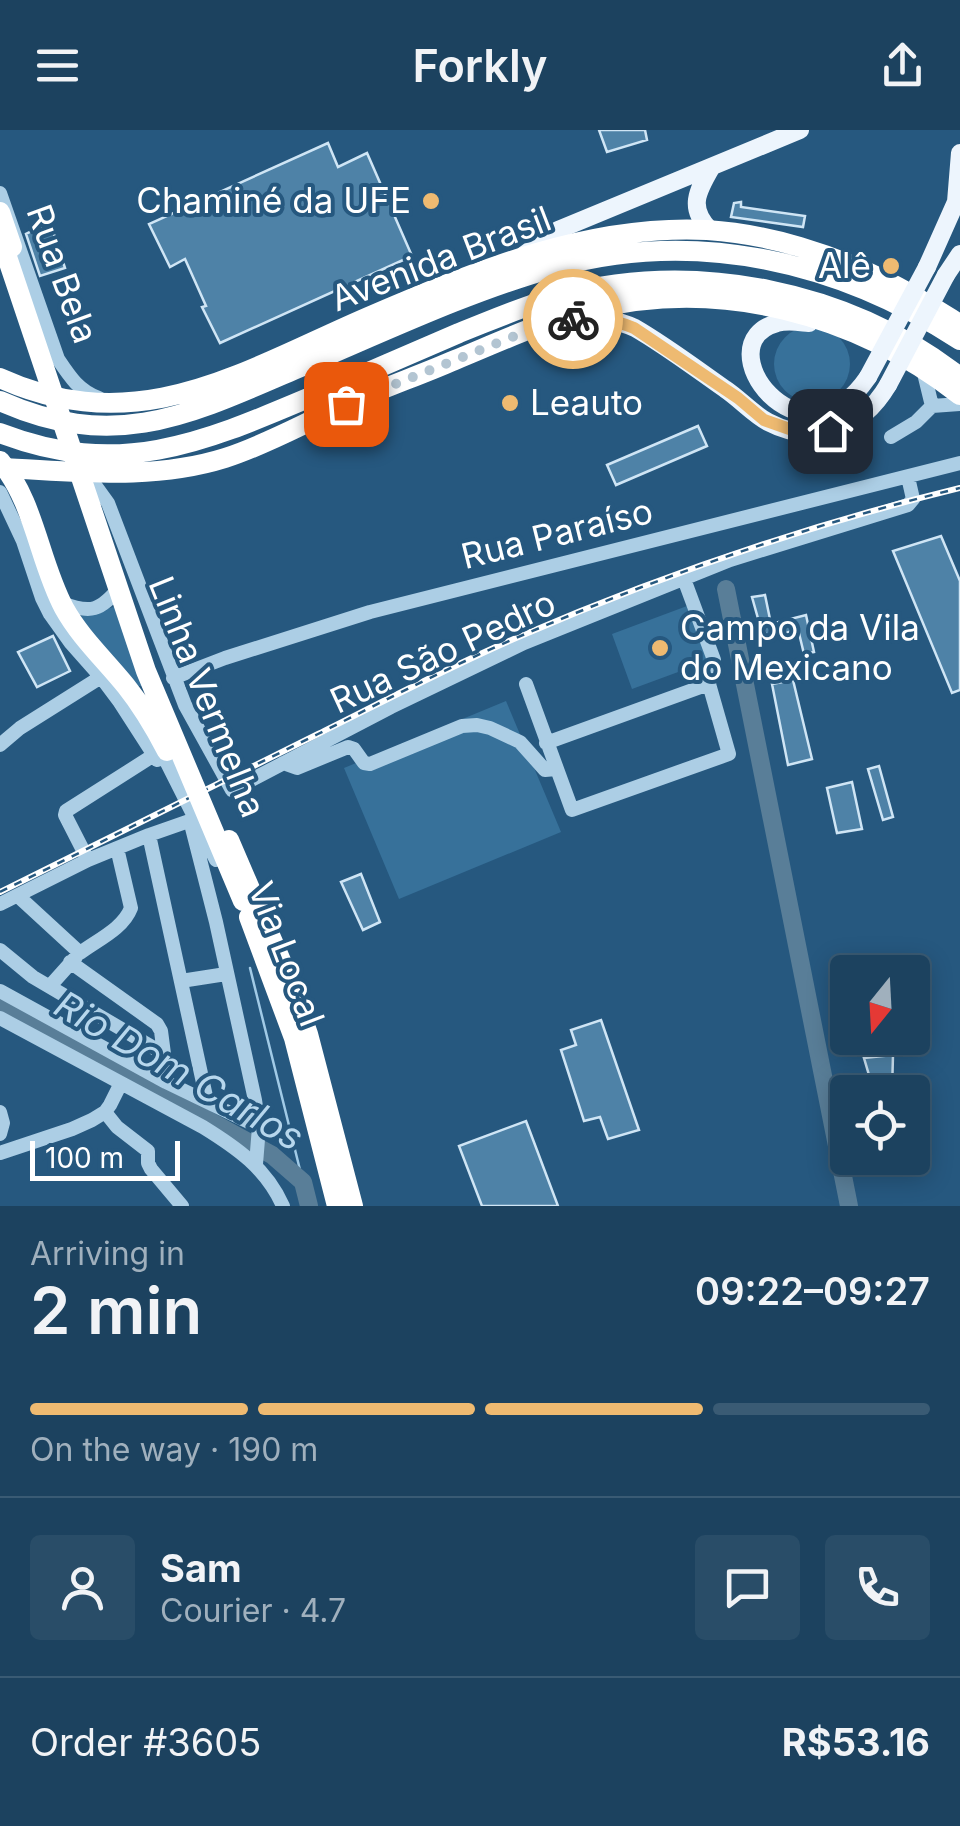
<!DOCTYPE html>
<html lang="en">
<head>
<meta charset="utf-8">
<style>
	:root { --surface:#1c425f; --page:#294d68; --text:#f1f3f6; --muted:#a0b0bd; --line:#3a5b74; --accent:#eeba71 }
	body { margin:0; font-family:Inter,sans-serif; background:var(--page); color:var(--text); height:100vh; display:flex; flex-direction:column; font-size:38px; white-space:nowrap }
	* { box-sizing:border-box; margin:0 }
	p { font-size:32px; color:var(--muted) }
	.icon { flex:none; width:55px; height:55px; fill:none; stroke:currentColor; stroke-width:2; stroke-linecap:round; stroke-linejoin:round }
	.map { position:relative; height:1076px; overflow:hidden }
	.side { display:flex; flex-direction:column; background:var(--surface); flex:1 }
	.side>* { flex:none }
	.needle { width:65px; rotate:198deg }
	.fabs { position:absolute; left:830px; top:825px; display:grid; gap:20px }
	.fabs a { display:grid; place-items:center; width:100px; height:100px; border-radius:10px; background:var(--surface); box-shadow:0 5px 25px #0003,0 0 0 2px var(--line); font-size:50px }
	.scale { position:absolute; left:30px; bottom:25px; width:150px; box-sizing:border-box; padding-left:10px; border:5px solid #fff; border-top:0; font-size:28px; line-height:35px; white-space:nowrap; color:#fff; -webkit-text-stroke:8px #26587f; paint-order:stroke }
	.pin { position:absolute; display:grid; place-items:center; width:85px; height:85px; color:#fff; margin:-42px; border-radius:20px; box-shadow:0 5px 15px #0006 }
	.courier { position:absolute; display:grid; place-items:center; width:100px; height:100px; margin:-50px; border:8px solid #eeba71; border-radius:50%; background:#fff; color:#222; box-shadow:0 2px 12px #0007 }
	.overview em { font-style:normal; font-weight:600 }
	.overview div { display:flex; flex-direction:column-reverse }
	.overview { display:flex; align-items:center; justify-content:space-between; height:170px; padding:0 30px }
	h1 { font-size:65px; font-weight:600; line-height:75px }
	.bar { display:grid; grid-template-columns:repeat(4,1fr); gap:15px 10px; align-content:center; height:120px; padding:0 30px }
	.bar i { height:12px; border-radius:8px; background:var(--line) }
	.bar .on { background:var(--accent) }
	.bar p { grid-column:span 4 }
	.line { display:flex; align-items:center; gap:25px; padding:0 30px; border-top:2px solid var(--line) }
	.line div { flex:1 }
	.round { display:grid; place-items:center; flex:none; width:105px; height:105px; border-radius:10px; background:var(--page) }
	header { display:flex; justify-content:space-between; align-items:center; height:130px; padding:0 30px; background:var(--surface); font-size:45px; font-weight:600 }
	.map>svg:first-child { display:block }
	.green { fill:#37719a }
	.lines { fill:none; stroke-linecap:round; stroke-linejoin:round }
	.stream { stroke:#a1cae6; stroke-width:2.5 }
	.river { stroke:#597e98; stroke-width:18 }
	.building { fill:#4e82a7; stroke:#cfe5f5; stroke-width:2.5 }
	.minor { stroke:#accee5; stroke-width:14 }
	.major { stroke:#edf5fd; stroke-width:18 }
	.highway { stroke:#fff; stroke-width:20 }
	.rail-casing { stroke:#fff; stroke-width:6 }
	.rail { stroke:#26587f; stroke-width:2.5; stroke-dasharray:8; stroke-linecap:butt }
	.major-bridge { stroke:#edf5fd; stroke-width:18 }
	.highway-bridge { stroke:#fff; stroke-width:20 }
	.done { stroke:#b3c5d2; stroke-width:10; stroke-dasharray:0 18 }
	.route { stroke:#eeba71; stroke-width:12 }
	.poi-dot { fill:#eeba71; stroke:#26587f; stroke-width:4 }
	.labels { text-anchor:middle; stroke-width:8; stroke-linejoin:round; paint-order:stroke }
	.poi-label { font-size:35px; fill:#fff; stroke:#26587f; text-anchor:end }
	.street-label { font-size:35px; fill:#fff; stroke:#26587f }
	.water-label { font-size:38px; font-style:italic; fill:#b7d7ed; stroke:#26587f }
</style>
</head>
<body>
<header><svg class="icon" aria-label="menu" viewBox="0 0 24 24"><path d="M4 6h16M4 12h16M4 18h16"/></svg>Forkly<svg class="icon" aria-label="share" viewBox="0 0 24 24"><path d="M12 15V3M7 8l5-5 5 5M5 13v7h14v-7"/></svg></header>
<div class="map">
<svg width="960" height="1076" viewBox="0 0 960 1076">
	<rect width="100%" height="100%" fill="#26587f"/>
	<!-- green -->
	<path class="green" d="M774 234a38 38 0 1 1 76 0a38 38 0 1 1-76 0Z
		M117,476L143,556H136L78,487Z
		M687,476L708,531L632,559L612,504Z
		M506,571L561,702L399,769L344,638Z"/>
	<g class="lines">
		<!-- stream -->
		<path class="stream" d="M250,838L303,1052"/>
		<!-- river -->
		<path class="river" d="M726,459L849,1076
			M0,876L272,1025L303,1052L309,1076"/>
	</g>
	<!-- building -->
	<path class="building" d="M599,0H645L647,10L607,22Z
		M328,13L338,37L367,23L412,126L220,213L202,177L206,176L185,129L170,137L149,94Z
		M741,72V77L805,86L803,97L731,87L734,73Z
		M50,92L65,138L40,146L26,104Z
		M698,296L707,316L616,355L607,335Z
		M941,406L960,451V560L952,563L893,421Z
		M765,465L771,494L806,485L814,522L804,524L798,499L767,509L761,491L759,492L752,467Z
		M53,506L70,541L37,557L18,522Z
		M793,550L812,629L788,635L772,554Z
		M879,636L893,687L883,690L868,639Z
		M852,652L862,699L837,703L827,658Z
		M361,744L380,792L363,800L341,752Z
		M601,890L639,1000L608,1009L600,987L584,991L561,920L576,915L571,900Z
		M893,925L892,962H874L864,928Z
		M526,991L558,1076H482L459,1016Z"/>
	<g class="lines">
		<!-- minor -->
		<path class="minor" d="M0,63L58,229C70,247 79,261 99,268
			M923,239L932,276L960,274
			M891,307L916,292L932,276
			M78,345L95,355L108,373L185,575L232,660L391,577L524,513L730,430L908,375L913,369L908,347
			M0,362L23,411L42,468L50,484L70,512L101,547L119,571L157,630
			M62,473C91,484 100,481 120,457
			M173,548L225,528L370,482L960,333
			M526,554L572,680L729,624L709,554L714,530L684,449
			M546,613L709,554
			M0,615L20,598L101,547
			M158,615L216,730
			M283,633L297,638L348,617L354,619L364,633L370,634L462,596L477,595L490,598L520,612L545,640L556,639
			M192,698L216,792L255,970L259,997L256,1034
			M149,705L207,971
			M88,730L65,685L66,681L154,625
			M18,766L80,823C97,810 123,799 131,778L117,718
			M0,774L88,730L149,705L189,691
			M0,820L33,847L164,924L166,952
			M70,832L157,894L161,901L164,924
			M181,851L226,844
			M50,856L76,827
			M0,861L166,952L259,997
			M0,888L203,997C237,1018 266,1038 283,1076
			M0,982L3,993L0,1004
			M105,982L117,997L148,1021V1033L151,1039L182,1076
			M0,1023L72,999L92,990L105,982L110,975L121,953"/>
		<!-- major -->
		<path class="major" d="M710,100C688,78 697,62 711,38
			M524,125L558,100L800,0
			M927,137L956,72L960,23
			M946,145L960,124
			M578,189C599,188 615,189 635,198C666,216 695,238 725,259C740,269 753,284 768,292C816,317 862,299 888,255
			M809,193C798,192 787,190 777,193C703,213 801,346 868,247"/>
		<!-- highway -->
		<path class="highway" d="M0,248C140,312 246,239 373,185C478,140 590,94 707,100C769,104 833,124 888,152C913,164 936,180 960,194
			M0,271C112,321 185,287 289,242C375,206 468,161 556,137C697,98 840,132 960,210
			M0,303C120,349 202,313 313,266C362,245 410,224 459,203C492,190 524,176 558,166C695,129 848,160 960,247
			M0,338C75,341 152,351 225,328C266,315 304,293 343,276C380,259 418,246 455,230C499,212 543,191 590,180C719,147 856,184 960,265
			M229,710L288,847L308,904L353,1076
			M249,787L294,908L337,1076"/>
		<defs>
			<path id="rail" d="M0,762C106,710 212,656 318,604C384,571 449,537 516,508C660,446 808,395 960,358"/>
		</defs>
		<!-- rail casing -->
		<use href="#rail" class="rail-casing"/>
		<!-- rail -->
		<use href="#rail" class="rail"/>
		<!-- major-bridge -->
		<path class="major-bridge" d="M868,247L927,137
			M888,255L946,145"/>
		<!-- highway-bridge -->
		<path class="highway-bridge" d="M0,82L12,117
			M0,106L146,541L243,771
			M0,331C35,373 39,431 64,478C80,507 105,530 126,556C142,576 155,598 167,621"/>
	</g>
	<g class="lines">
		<!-- done -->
		<path class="done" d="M346,274L557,189H573"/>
		<!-- route -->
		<path class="route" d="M573,189C596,188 613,189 634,198L738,268L764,290L798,302L830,301"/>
	</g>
	<!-- markers -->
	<g class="poi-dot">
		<circle cx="431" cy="71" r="10"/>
		<circle cx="891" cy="136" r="10"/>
		<circle cx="510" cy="273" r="10"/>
		<circle cx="660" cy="518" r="10"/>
	</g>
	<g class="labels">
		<!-- poi labels -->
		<g class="poi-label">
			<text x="411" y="83">Chaminé da UFE</text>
			<text x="871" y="148">Alê</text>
			<text x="530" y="285" text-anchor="start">Leauto</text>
			<text x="680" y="510" text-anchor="start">Campo da Vila<tspan x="680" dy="40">do Mexicano</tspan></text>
		</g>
		<!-- street labels -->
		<g class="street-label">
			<text transform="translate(441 129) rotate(-21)" y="12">Avenida Brasil</text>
			<text transform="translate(62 144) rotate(70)" y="12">Rua Bela</text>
			<text transform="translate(557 404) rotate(-14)" y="12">Rua Paraíso</text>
			<text transform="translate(443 522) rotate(-25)" y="12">Rua São Pedro</text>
			<text transform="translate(207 567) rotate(68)" y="12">Linha Vermelha</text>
			<text transform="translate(286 824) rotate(69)" y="12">Via Local</text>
		</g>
		<!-- water labels -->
		<g class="water-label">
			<text transform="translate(179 941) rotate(30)" y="13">Rio Dom Carlos</text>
		</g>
	</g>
</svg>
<div class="fabs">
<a><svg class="needle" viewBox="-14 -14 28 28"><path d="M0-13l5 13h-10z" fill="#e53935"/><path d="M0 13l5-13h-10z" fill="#a0b0bd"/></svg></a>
<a><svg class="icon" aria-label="locate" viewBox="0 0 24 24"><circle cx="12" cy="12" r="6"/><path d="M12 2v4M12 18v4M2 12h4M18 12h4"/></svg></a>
</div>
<div class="scale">100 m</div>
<div class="pin" style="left:346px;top:274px;background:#ea580c"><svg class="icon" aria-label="bag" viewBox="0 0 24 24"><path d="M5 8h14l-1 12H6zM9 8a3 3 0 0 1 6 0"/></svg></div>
<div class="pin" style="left:830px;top:301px;background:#1f2937"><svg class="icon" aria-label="home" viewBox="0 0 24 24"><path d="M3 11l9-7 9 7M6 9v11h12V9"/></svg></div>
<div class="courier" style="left:573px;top:189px"><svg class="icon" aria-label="bike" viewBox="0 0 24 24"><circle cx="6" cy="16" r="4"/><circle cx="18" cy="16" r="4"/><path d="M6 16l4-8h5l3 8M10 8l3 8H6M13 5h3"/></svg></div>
</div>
<section class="side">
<div class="overview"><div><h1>2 min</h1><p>Arriving in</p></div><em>09:22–09:27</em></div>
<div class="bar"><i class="on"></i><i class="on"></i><i class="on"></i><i></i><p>On the way · 190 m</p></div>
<div class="line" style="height:180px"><a class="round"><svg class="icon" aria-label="person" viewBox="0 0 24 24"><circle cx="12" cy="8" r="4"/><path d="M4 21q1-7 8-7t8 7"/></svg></a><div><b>Sam</b><p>Courier · 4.7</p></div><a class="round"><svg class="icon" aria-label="chat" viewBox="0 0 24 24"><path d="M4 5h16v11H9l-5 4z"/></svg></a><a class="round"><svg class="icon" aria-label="phone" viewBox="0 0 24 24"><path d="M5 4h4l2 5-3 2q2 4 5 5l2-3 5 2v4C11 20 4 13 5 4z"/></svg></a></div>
<div class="line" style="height:130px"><div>Order #3605</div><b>R$53.16</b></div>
</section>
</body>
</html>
